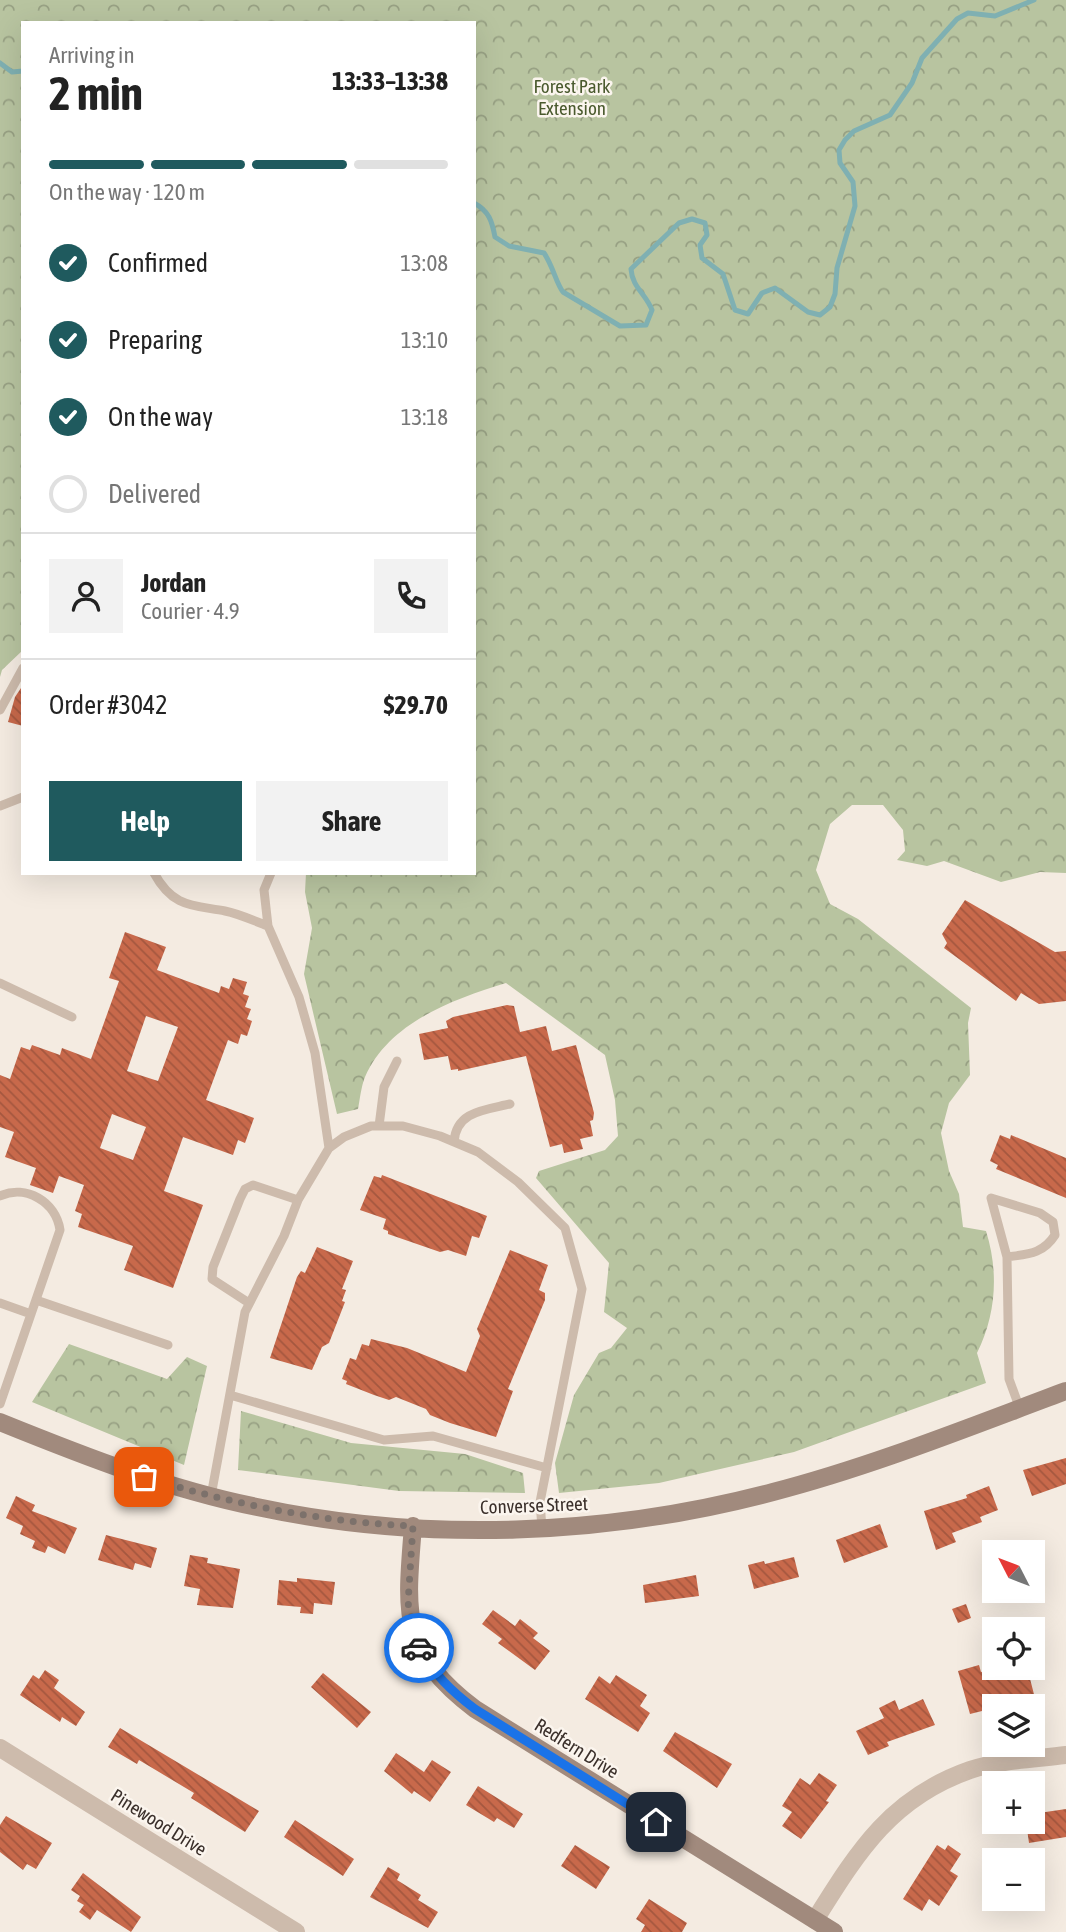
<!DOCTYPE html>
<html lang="en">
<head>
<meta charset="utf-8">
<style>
	:root { --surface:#fff; --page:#f2f2f2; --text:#222; --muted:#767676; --line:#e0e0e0; --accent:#1f5a5e }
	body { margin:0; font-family:"Asap Condensed",sans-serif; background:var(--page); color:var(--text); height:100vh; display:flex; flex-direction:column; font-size:26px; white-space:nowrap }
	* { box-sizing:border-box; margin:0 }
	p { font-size:23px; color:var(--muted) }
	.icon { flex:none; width:38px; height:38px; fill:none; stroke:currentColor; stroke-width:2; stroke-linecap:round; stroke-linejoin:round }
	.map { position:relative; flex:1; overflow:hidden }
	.side { position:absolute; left:21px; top:21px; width:455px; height:854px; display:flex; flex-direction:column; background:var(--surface); border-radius:0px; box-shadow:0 7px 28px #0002 }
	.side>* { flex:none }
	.needle { width:46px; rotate:312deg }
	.fabs { position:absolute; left:982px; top:1540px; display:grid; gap:14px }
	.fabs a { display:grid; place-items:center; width:63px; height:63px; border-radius:0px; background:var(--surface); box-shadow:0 7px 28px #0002; font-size:35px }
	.pin { position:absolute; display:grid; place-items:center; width:60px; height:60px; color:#fff; margin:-30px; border-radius:14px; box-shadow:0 4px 10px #0006 }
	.courier { position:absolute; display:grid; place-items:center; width:70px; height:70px; margin:-35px; border:5px solid #1a73e8; border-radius:50%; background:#fff; color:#222; box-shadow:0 2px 9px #0007 }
	.head em { font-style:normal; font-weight:700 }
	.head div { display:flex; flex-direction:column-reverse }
	.head { display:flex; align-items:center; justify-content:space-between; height:119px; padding:0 28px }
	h1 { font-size:46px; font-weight:700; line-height:52px }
	.bar { display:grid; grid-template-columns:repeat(4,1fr); gap:10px 7px; align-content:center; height:84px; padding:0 28px }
	.bar i { height:9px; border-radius:5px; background:var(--line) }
	.bar .selected { background:var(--accent) }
	.bar p { grid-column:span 4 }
	.line { display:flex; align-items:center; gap:18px; padding:0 28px; border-top:2px solid var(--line) }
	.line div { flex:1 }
	.round { display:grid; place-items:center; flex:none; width:74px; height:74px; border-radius:0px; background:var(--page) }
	ol { padding:0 28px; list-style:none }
	li { display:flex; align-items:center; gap:21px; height:77px }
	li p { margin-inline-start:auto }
	li .icon { padding:7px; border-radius:50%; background:var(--accent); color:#fff; stroke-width:4 }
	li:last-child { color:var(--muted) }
	li i { width:38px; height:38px; border:4px solid var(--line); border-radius:50% }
	.primary-button { display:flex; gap:14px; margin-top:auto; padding:14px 28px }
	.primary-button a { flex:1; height:80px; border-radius:0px; background:var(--accent); color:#fff; font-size:28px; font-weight:700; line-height:80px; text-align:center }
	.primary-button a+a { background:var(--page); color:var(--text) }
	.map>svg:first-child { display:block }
	.forest { fill:url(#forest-crowns) }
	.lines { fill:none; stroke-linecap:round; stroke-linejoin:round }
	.stream { stroke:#7fb0b2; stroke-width:5 }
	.building { fill:url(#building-back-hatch); fill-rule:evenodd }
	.lane { stroke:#cdbbac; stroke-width:9 }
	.street { stroke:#cdbbac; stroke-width:18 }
	.secondary { stroke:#a18a7d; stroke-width:18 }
	.done { stroke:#7c716b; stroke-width:7; stroke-dasharray:0 12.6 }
	.route { stroke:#1a73e8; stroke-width:9 }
	.labels { text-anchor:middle; stroke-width:5; stroke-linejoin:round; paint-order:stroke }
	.park-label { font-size:19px; fill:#4a5a2e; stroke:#fbf5ee }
	.street-label { font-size:19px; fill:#3b302b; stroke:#fbf5ee }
</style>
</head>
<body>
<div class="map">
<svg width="1066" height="1932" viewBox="0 0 1066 1932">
	<defs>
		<pattern id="forest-crowns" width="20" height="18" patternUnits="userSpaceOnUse" patternTransform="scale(1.75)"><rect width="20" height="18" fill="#b8c4a0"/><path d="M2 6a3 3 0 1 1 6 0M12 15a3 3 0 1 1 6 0" fill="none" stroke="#97a083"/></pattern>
		<pattern id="building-back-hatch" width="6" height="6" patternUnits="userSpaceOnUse" patternTransform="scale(1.75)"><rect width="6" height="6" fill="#c8694b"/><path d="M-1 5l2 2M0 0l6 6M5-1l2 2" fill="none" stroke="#a4573f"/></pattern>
	</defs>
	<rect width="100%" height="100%" fill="#f4ebe1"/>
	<!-- forest -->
	<path class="forest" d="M0,0H1066V873L1040,872L1001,882L944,861L927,866L897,860L905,851L903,830L883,805H852L830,824L816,870L830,904L858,919L971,1008L968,1023L970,1075L949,1103L941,1133L949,1171L959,1194L963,1227L986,1231C999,1272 996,1315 977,1353L986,1383L794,1452L659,1483L559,1493L555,1463L574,1395L599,1353L611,1348L627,1328L604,1312L609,1263L536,1178L539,1171L605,1150L618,1136L615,1100L605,1055L506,983C454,999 389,1022 365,1077C361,1087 360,1099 358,1109L337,1114L304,974L312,928L305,892L306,873H474V23H23V650L2,670L0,677Z
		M69,1344L167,1379L187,1357L207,1366L184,1465L32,1402Z
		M241,1411L351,1443L465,1454L523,1473L525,1493L399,1491L238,1470Z"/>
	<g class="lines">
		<!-- stream -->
		<path class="stream" d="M0,63L12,72L23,71
			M474,203C489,211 492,221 495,237L509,246L544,253C553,266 556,283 563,292L620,326L646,325L652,310C646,294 632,287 631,269L679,223L692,219L705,223L707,235L700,245L702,258L723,274L735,310L748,314L762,293L775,288L808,312L820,315L830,307L835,294L837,268L855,206L853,182L840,163L839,150L845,140L854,131L890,115L912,83L922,58L957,19L968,13L995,16L1034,0"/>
	</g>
	<!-- building -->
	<path class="building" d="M23,685V726L8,722L15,697Z
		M965,900L1055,952L1066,951V1001L1039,1004L1021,993L1016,1001L944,948L947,943L942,934Z
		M125,932L166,947L157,970L219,993L221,986L229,989L233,978L247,982L243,994L249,996L245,1007L251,1009L247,1019L252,1021L247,1036L241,1034L238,1044L228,1040L206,1100L254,1118L245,1143L238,1140L233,1155L183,1137L164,1191L203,1205L173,1288L124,1270L133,1246L78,1227L82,1214L75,1211L84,1185L59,1176L53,1193L30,1185L36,1168L5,1157L14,1132L0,1127V1075L10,1079L21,1047L30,1050L32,1045L60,1055L62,1048L91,1059L119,981L109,978ZM146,1016L178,1027L158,1081L127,1071ZM112,1114L146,1127L133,1160L100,1148Z
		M507,1005L514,1006L520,1032L546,1026L552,1051L576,1045L594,1113L593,1120L590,1121L593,1136L580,1139L583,1149L564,1153L562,1144L550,1147L526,1056L458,1071V1069L451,1070L448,1056L424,1060L419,1034L448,1028L446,1021L453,1017Z
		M1000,1135L1010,1139L1011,1135L1066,1158V1198L996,1169L998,1165L990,1161Z
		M382,1175L487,1216L479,1238L472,1236L466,1256L448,1250L440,1252L388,1234V1231L383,1229L386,1219L360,1210L374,1176L381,1178Z
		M317,1247L353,1261L342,1289L346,1290L342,1301L345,1302L329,1343L322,1347L312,1370L270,1358L297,1277L301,1271L305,1273Z
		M510,1250L548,1265L539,1290L545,1293V1300L508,1389L513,1391L496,1437L450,1423L430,1415L426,1409L396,1397L389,1400L374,1395L346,1384L347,1381L342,1379L350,1358L356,1360L362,1344L369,1346L371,1339L407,1348L466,1372L480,1336L477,1329Z
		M1066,1458V1484L1032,1496L1023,1470Z
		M989,1486L998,1510L980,1517L982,1522L952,1533L956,1542L936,1550L924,1511L967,1498L966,1495Z
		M16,1496L35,1505L32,1511L77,1528L65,1554L48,1546L45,1553L32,1548L35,1541L20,1534L23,1526L6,1518Z
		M880,1524L888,1547L844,1563L836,1540Z
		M106,1535L157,1548L151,1568L135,1563L133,1570L98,1560Z
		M190,1555L208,1558L207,1563L240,1569L233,1608L197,1605L200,1589L184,1586Z
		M794,1557L799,1577L754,1589L748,1565L764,1561L765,1564Z
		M696,1575L699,1596L645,1603L643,1585Z
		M297,1578L335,1582L332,1605L314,1603L313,1614L300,1613L301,1607L277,1605L279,1580L297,1582Z
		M966,1604L971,1618L958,1623L952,1609Z
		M493,1610L515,1626L520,1619L538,1633L533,1638L550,1651L535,1670L498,1643L502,1639L482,1624Z
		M979,1665L981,1672L1006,1668L1008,1676L1028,1671L1037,1706H1018V1702L970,1714L958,1671Z
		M45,1670L59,1680L54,1688L85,1712L76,1726L62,1717L60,1722L20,1695L33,1675L39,1679Z
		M323,1673L371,1712L357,1728L311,1687Z
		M616,1675L647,1695L640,1706L650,1713L638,1732L585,1699L599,1676L610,1684Z
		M923,1699L935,1725L887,1742L889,1746L868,1755L856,1731L884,1718L879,1708L895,1700L899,1710Z
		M120,1728L259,1811L245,1832L191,1798L194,1793L139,1760L137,1764L108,1747Z
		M675,1732L732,1764L717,1788L663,1751Z
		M396,1753L424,1772L432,1760L451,1772L430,1802L414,1791L412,1794L384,1771Z
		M819,1773L837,1785L826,1801L829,1802L801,1839L782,1826L792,1812L782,1806L800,1778L810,1785Z
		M478,1786L523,1814L514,1828L497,1818L494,1822L466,1805Z
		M1066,1809V1837L1029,1843L1026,1822H1032V1814Z
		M6,1816L52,1843L36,1869L27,1864L23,1870L0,1852V1825Z
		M295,1820L354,1859L343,1876L284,1837Z
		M575,1845L610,1867L596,1889L561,1866Z
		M937,1845L945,1850L948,1845L961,1854L950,1871L958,1876L939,1906L929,1899L922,1911L903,1899Z
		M388,1867L400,1874L397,1880L421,1895L418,1900L438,1912L428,1928L370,1897Z
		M83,1873L141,1917L131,1932L97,1910L90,1920L79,1912L84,1905L77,1901L80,1896L71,1890Z
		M649,1899L687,1923L682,1932H641L645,1925L636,1919Z"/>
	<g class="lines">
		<!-- lane -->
		<path class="lane" d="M0,710L23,668
			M0,806L23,797
			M154,873C173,908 193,905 225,911C240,914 254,921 268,926
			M271,873L264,890L268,926L299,997L315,1053L329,1148L344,1137L371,1126H403L440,1136L478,1152L518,1182L565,1228L582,1289L540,1502L542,1528
			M0,983L72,1017
			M379,1126L384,1087L397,1061
			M454,1142C456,1111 485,1110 510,1104
			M0,1196C26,1184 56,1202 60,1230L0,1404
			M1007,1257L991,1198L1040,1213L1053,1222L1055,1235C1043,1254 1028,1254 1007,1257L1009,1379L1020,1409
			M36,1300L168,1345
			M0,1303L31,1314
			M249,1303L212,1279L213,1267L240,1199L245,1189L253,1185L298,1200
			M230,1395L384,1440L433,1436L547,1468
			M211,1496L245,1312L284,1236L298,1200L329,1148"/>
		<!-- street -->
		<path class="street" d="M0,1748L296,1932
			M815,1920C857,1853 890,1798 970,1770C999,1760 1035,1759 1066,1755"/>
		<!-- secondary -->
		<path class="secondary" d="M0,1422C84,1456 168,1489 257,1507C426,1543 607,1536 773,1492C873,1466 969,1427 1066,1391
			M413,1526C406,1613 400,1652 475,1709L834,1932"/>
	</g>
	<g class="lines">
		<!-- done -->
		<path class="done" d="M144,1477C232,1504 321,1522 413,1526L408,1603L419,1648"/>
		<!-- route -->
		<path class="route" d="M419,1648C434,1674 451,1691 475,1709L656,1822"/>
	</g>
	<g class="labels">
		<!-- park labels -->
		<g class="park-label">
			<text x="572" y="93">Forest Park<tspan x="572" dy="22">Extension</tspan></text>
		</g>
		<!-- street labels -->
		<g class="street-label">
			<text transform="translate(534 1505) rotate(-2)" y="7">Converse Street</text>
			<text transform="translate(577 1748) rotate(32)" y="7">Redfern Drive</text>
			<text transform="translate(159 1822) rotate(32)" y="7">Pinewood Drive</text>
		</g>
	</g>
</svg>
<div class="fabs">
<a><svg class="needle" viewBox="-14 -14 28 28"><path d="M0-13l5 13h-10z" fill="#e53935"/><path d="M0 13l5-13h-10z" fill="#767676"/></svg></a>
<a><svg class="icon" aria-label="locate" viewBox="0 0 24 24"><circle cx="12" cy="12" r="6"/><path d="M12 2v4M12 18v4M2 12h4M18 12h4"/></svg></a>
<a><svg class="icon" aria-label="layers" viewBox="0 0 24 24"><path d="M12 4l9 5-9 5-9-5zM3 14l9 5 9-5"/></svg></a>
<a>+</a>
<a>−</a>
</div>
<div class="pin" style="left:144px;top:1477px;background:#ea580c"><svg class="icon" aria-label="bag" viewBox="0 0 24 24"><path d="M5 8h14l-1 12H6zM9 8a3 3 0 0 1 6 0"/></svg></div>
<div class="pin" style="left:656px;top:1822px;background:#1f2937"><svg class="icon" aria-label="home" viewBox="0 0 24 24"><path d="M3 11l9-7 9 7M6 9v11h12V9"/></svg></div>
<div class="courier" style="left:419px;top:1648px"><svg class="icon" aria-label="car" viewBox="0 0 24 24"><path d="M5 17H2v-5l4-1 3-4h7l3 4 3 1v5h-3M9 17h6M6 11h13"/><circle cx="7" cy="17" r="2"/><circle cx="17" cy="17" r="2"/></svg></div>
<section class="side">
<div class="head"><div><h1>2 min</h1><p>Arriving in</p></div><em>13:33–13:38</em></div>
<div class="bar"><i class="selected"></i><i class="selected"></i><i class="selected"></i><i></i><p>On the way · 120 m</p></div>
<ol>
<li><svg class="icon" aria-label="check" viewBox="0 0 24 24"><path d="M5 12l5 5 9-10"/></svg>Confirmed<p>13:08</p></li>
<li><svg class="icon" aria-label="check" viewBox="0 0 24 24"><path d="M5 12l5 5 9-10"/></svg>Preparing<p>13:10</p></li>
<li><svg class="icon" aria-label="check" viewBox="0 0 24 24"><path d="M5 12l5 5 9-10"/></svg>On the way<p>13:18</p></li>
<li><i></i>Delivered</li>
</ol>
<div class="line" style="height:126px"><a class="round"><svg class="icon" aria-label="person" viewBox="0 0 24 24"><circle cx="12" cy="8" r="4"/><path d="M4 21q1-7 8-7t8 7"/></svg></a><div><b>Jordan</b><p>Courier · 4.9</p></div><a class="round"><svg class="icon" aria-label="phone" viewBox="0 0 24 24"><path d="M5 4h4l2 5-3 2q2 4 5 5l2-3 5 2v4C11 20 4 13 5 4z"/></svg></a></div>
<div class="line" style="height:91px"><div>Order #3042</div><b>$29.70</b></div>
<div class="primary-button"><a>Help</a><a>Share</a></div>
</section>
</div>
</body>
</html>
